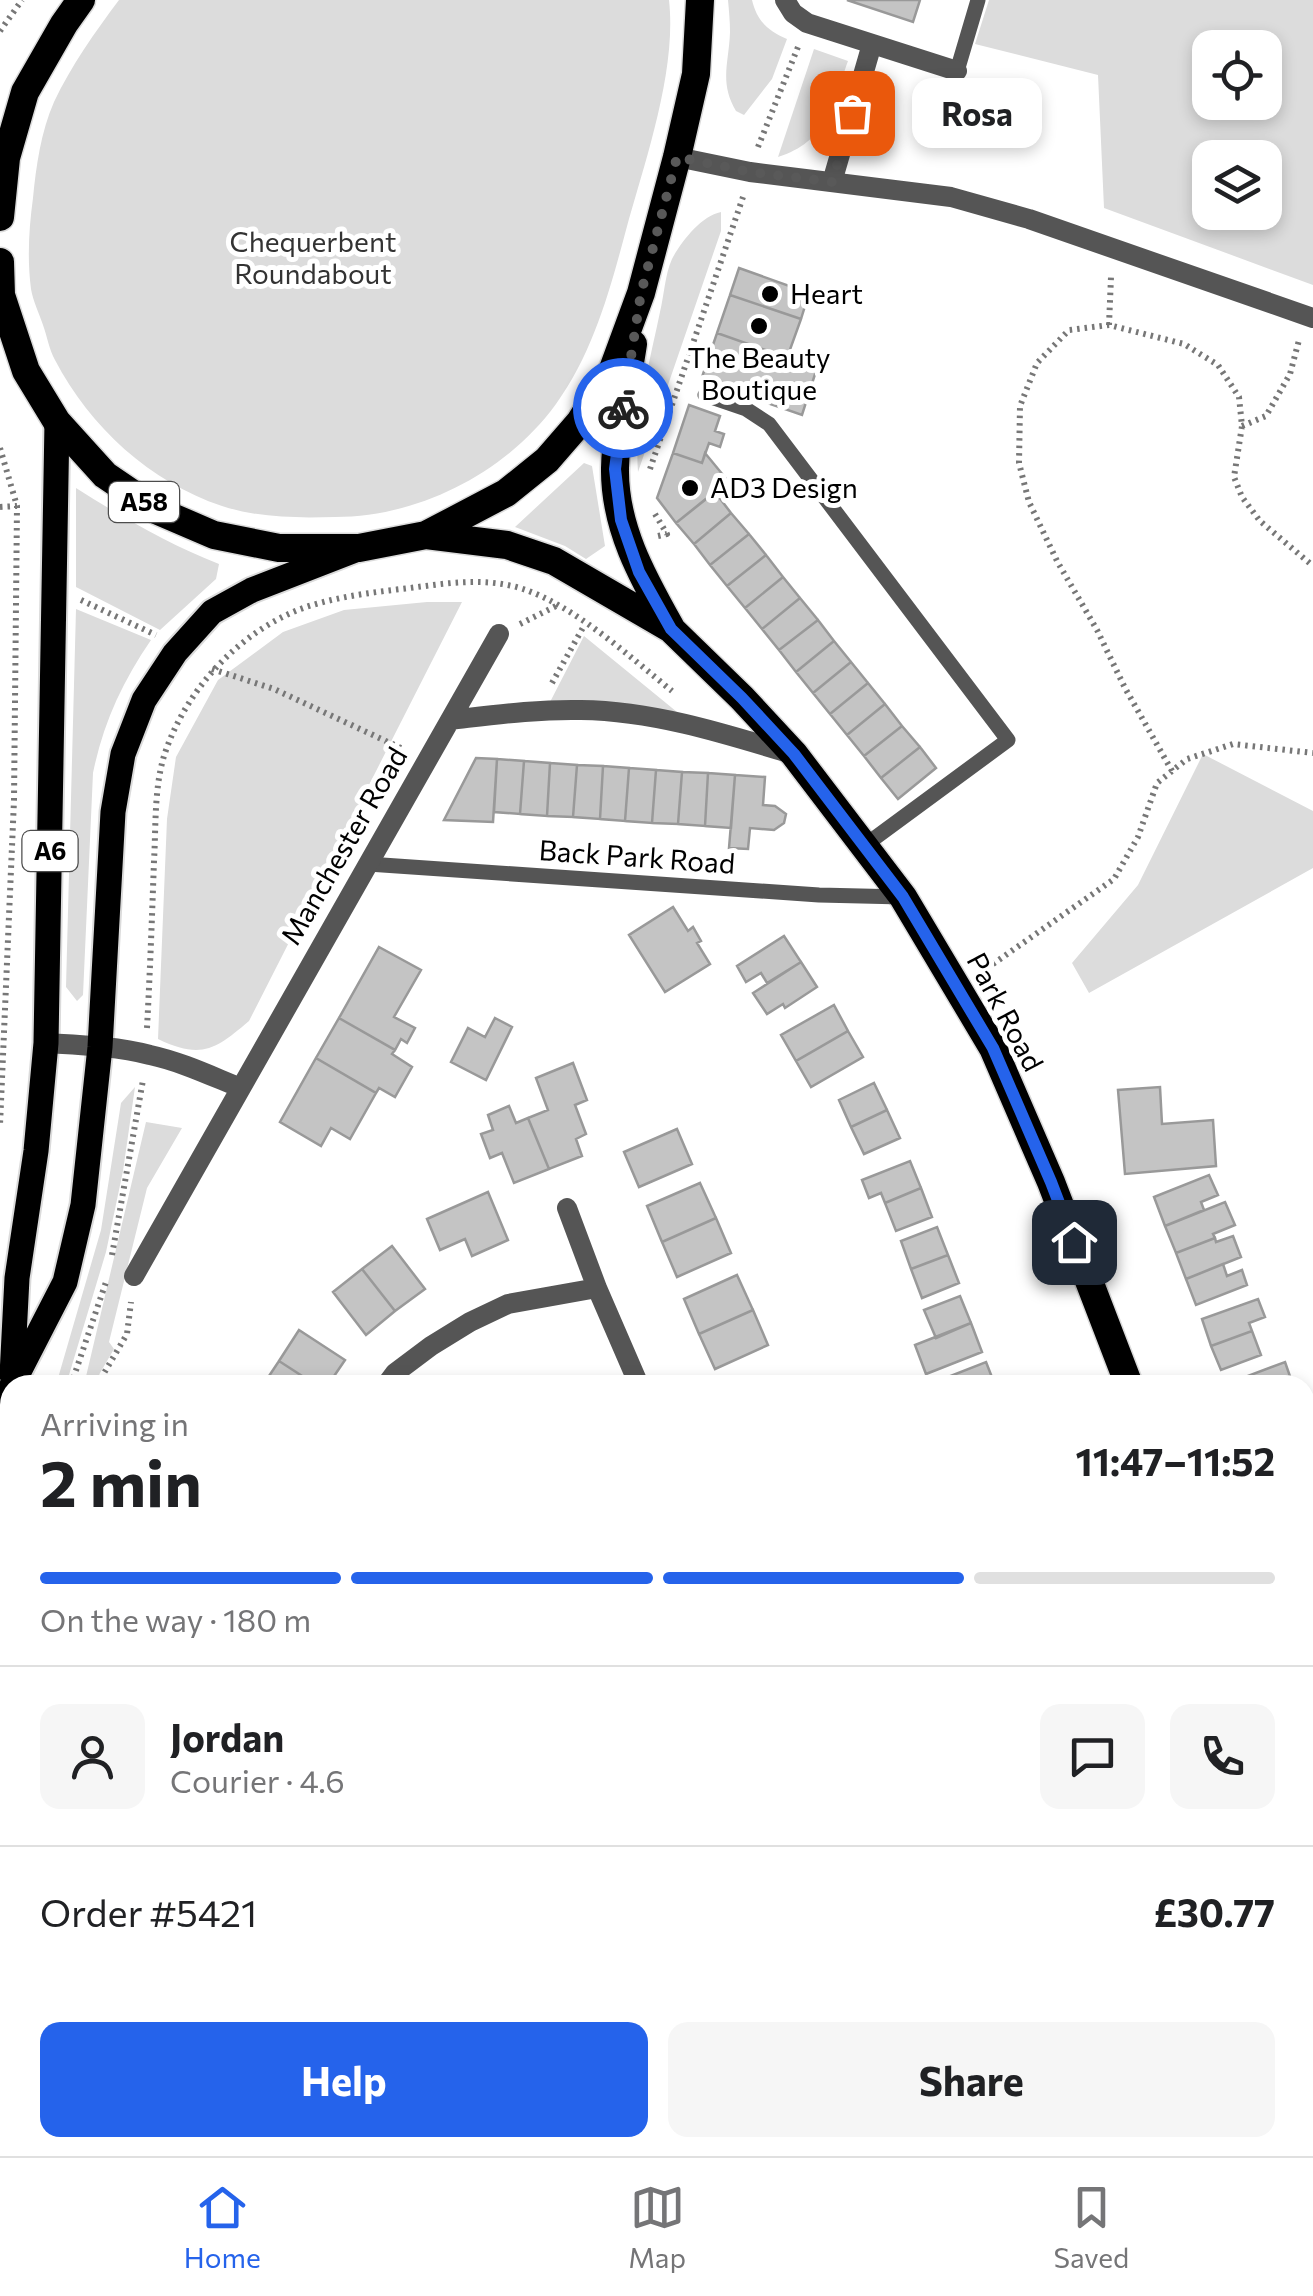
<!DOCTYPE html>
<html lang="en">
<head>
<meta charset="utf-8">
<style>
	:root { --surface:#fff; --page:#f6f6f6; --text:#202124; --muted:#757577; --line:#e0e0e0; --accent:#2563eb }
	body { margin:0; font-family:Commissioner,sans-serif; background:var(--page); color:var(--text); height:100vh; display:flex; flex-direction:column; font-size:38px; white-space:nowrap }
	* { box-sizing:border-box; margin:0 }
	p { font-size:32px; color:var(--muted) }
	.icon { flex:none; width:55px; height:55px; fill:none; stroke:currentColor; stroke-width:2; stroke-linecap:round; stroke-linejoin:round }
	.map { position:relative; flex:1; overflow:hidden }
	.drawer { position:absolute; left:0px; top:1375px; width:1315px; height:782px; display:flex; flex-direction:column; background:var(--surface); border-radius:30px 30px 0 0; box-shadow:0 5px 15px #0003 }
	.drawer>* { flex:none }
	.fabs { position:absolute; left:1192px; top:30px; display:grid; gap:20px }
	.fabs a { display:grid; place-items:center; width:90px; height:90px; border-radius:20px; background:var(--surface); box-shadow:0 5px 15px #0003; font-size:50px }
	.pin { position:absolute; display:grid; place-items:center; width:85px; height:85px; color:#fff; margin:-42px; border-radius:20px; box-shadow:0 5px 15px #0006 }
	.courier { position:absolute; display:grid; place-items:center; width:100px; height:100px; margin:-50px; border:8px solid #2563eb; border-radius:50%; background:#fff; color:#222; box-shadow:0 2px 12px #0007 }
	.bubble { position:absolute; height:70px; border-radius:20px; background:var(--surface); box-shadow:0 5px 15px #0003; font-size:32px; font-weight:700; line-height:70px; text-align:center }
	.overview em { font-style:normal; font-weight:700 }
	.overview div { display:flex; flex-direction:column-reverse }
	.overview { display:flex; align-items:center; justify-content:space-between; height:170px; padding:0 40px }
	h1 { font-size:65px; font-weight:700; line-height:75px }
	.bar { display:grid; grid-template-columns:repeat(4,1fr); gap:15px 10px; align-content:center; height:120px; padding:0 40px }
	.bar i { height:12px; border-radius:8px; background:var(--line) }
	.bar .selected { background:var(--accent) }
	.bar p { grid-column:span 4 }
	.line { display:flex; align-items:center; gap:25px; padding:0 40px; border-top:2px solid var(--line) }
	.line div { flex:1 }
	.round { display:grid; place-items:center; flex:none; width:105px; height:105px; border-radius:20px; background:var(--page) }
	.button { display:flex; gap:20px; margin-top:auto; padding:20px 40px }
	.button a { flex:1; height:115px; border-radius:20px; background:var(--accent); color:#fff; font-size:40px; font-weight:700; line-height:115px; text-align:center }
	.button a+a { background:var(--page); color:var(--text) }
	.tabs { display:flex; justify-content:space-around; align-items:center; height:140px; border-top:2px solid var(--line); background:var(--surface); font-size:28px; color:var(--muted) }
	.tabs a { display:grid; justify-items:center; gap:5px }
	.tabs .selected { color:var(--accent) }
	.map>svg:first-child { display:block }
	.green { fill:#dcdcdc; fill-rule:evenodd }
	.building { fill:#c4c4c4; stroke:#999; stroke-width:2.5 }
	.lines { fill:none; stroke-linecap:round; stroke-linejoin:round }
	.primary-casing { stroke:#dbdbdb; stroke-width:29 }
	.trunk-casing { stroke:#dbdbdb; stroke-width:31 }
	.path { stroke:#777; stroke-width:6; stroke-dasharray:2.5 5; stroke-linecap:butt }
	.service { stroke:#555; stroke-width:15 }
	.minor { stroke:#555; stroke-width:20 }
	.primary { stroke:#000; stroke-width:25 }
	.trunk { stroke:#000; stroke-width:28 }
	.done { stroke:#595959; stroke-width:10; stroke-dasharray:0 18 }
	.route { stroke:#2563eb; stroke-width:12 }
	.poi-dot { fill:#000; stroke:#fff; stroke-width:4 }
	.labels { text-anchor:middle; stroke-width:10; stroke-linejoin:round; paint-order:stroke }
	.shield { fill:#fff; stroke:#4c4c4c; stroke-width:2.5 }
	.shield-label { font-size:25px; font-weight:bold; fill:#000 }
	.park-label { font-size:28px; fill:#333; stroke:#fff }
	.poi-label { font-size:28px; fill:#000; stroke:#fff; text-anchor:start }
	.street-label { font-size:28px; fill:#000; stroke:#fff }
</style>
</head>
<body>
<div class="map">
<svg width="1313" height="2156" viewBox="0 0 1313 2156">
	<rect width="100%" height="100%" fill="#fff"/>
	<!-- green -->
	<path class="green" d="M119,0H669C677,71 645,161 626,230C610,290 593,353 556,404C506,473 419,517 335,517C297,518 259,518 222,506C150,482 90,427 55,360C49,349 47,336 43,325C39,313 33,301 31,289C27,259 29,227 33,198C36,167 41,131 54,102C71,66 95,32 119,0Z
		M728,0H752C757,21 768,31 787,39L772,79L744,115L736,111C719,82 729,63 730,32C730,22 729,11 728,0Z
		M989,0H1313V285L1104,208L1098,75L975,44ZM1210,48H1265V102H1210ZM1210,158H1265V212H1210Z
		M814,49L848,61C832,105 827,142 778,157Z
		M721,212V231L638,472C634,418 649,365 660,312C664,296 665,274 672,259C681,242 701,216 721,212Z
		M584,463L592,466L605,546L586,559L565,546L515,527Z
		M76,488C122,517 168,544 219,564L216,579L160,630L76,587Z
		M427,602H462L249,1021C216,1049 202,1060 158,1039L167,819L176,757L218,680L283,632L344,610Z
		M76,609L151,640C122,682 103,724 93,773L83,995L77,1001L66,987Z
		M584,636L677,712L549,704Z
		M1203,754L1313,811V868L1089,993L1072,963L1138,885Z
		M135,1087L123,1171L106,1252L66,1385H56L101,1230L121,1103Z
		M146,1122L182,1128L147,1188L109,1342L114,1349L93,1385H84Z"/>
	<!-- building -->
	<path class="building" d="M847,0H920L913,22Z
		M739,268L809,293L801,319L730,295Z
		M730,295L801,319L787,358L717,333Z
		M717,333L817,368L802,415L701,380Z
		M689,405L720,416L715,431L724,434L720,447L709,443L702,463L673,453Z
		M673,453L702,463L705,453L728,481L676,523L657,498Z
		M715,492L731,513L694,544L676,523Z
		M731,513L749,534L710,565L694,544Z
		M749,534L766,555L727,586L710,565Z
		M766,555L783,577L745,608L727,586Z
		M783,577L800,598L762,629L745,608Z
		M800,598L818,620L779,650L762,629Z
		M818,620L834,641L796,672L779,650Z
		M834,641L851,662L813,693L796,672Z
		M851,662L868,683L830,714L813,693Z
		M868,683L885,704L847,735L830,714Z
		M885,704L902,726L864,756L847,735Z
		M902,726L920,747L881,778L864,756Z
		M920,747L936,768L898,799L881,778Z
		M476,758L497,759L493,822L444,820Z
		M497,759L524,761L520,814L494,812Z
		M524,761L550,763L547,816L520,814Z
		M550,763L577,765L573,817L547,816Z
		M577,765L603,766L600,819L573,817Z
		M603,766L629,768L625,821L600,819Z
		M629,768L656,770L652,823L625,821Z
		M656,770L682,772L678,824L652,823Z
		M682,772L708,773L705,826L678,824Z
		M708,773L735,775L731,828L705,826Z
		M735,775L765,777L763,805L775,806L786,814L784,823L774,830L750,828L748,849L729,848Z
		M673,907L688,931L693,927L701,941L697,943L710,964L665,992L629,935Z
		M784,936L801,962L767,983L761,973L746,982L737,966Z
		M379,947L421,970L394,1017L415,1028L407,1043L401,1039L395,1050L339,1018Z
		M801,962L817,987L785,1008L783,1004L767,1014L753,993Z
		M834,1005L848,1031L796,1061L781,1035Z
		M339,1018L395,1050L392,1054L412,1067L395,1097L379,1088L376,1093L316,1058Z
		M495,1018L512,1027L486,1080L451,1062L468,1028L485,1037Z
		M848,1031L863,1057L811,1087L796,1061Z
		M316,1058L376,1093L350,1139L331,1128L321,1146L280,1122Z
		M573,1063L587,1100L575,1105L586,1134L576,1139L582,1156L549,1169L528,1118L548,1110L536,1078Z
		M874,1083L887,1110L851,1127L839,1100Z
		M1160,1087L1162,1124L1213,1120L1216,1166L1125,1174L1118,1090Z
		M509,1106L516,1123L528,1118L549,1169L514,1183L502,1153L490,1158L481,1134L493,1130L488,1115Z
		M887,1110L900,1138L864,1154L851,1127Z
		M677,1129L692,1164L639,1187L624,1152Z
		M910,1161L921,1188L885,1203L881,1193L869,1198L862,1180Z
		M1209,1175L1218,1195L1201,1202L1204,1210L1165,1226L1154,1197Z
		M700,1183L716,1218L662,1242L647,1206Z
		M921,1188L932,1217L896,1231L885,1203Z
		M488,1192L508,1240L472,1256L465,1239L440,1250L427,1219Z
		M1225,1202L1235,1225L1213,1234L1215,1238L1176,1253L1165,1226Z
		M716,1218L731,1253L677,1277L662,1242Z
		M937,1227L948,1255L911,1269L901,1241Z
		M1233,1236L1241,1257L1186,1279L1176,1253L1215,1238L1216,1242Z
		M392,1246L425,1289L395,1311L362,1269Z
		M948,1255L959,1283L922,1298L911,1269Z
		M1223,1264L1227,1276L1242,1270L1247,1285L1196,1305L1186,1279Z
		M362,1269L395,1311L366,1335L333,1292Z
		M737,1275L753,1310L699,1334L684,1299Z
		M960,1296L971,1323L936,1338L924,1310Z
		M1258,1299L1265,1317L1249,1323L1252,1331L1211,1346L1202,1319Z
		M753,1310L768,1345L715,1369L699,1334Z
		M971,1323L982,1352L926,1374L915,1345Z
		M299,1330L345,1360L328,1385H316L279,1361Z
		M1252,1331L1261,1355L1221,1370L1211,1346Z
		M279,1361L316,1385H263Z
		M986,1362L995,1385H931L930,1384Z
		M1285,1362L1292,1382L1286,1385H1229V1383Z
		M0,1613L10,1620V1660L0,1674Z
		M0,1896L10,1903V2015L0,2029Z
		M1305,2122L1313,2139V2151L1303,2156H1276L1272,2148H1305Z
		M23,2148H78L72,2156H35Z
		M245,2148H291L304,2156H239Z
		M526,2148H568L572,2156H513Z"/>
	<g class="lines">
		<defs>
			<path id="primary" d="M12,1375L17,1278L36,1151L46,1043L57,422
				M12,1385L65,1282L83,1205L100,1047L113,812L123,754L144,700L175,653L212,612L252,590L355,550
				M0,1420L10,1391"/>
			<path id="trunk" d="M0,217L6,158L25,92L64,24L81,0
				M0,262L1,295L26,371L57,422L105,475L158,511L214,535L279,548H359L426,535L506,493L547,460L580,422L613,369L641,293L677,157L696,74L700,0
				M633,344C627,385 616,427 615,468C614,527 643,578 671,628
				M426,535L507,545L554,561L671,629L742,698L794,754L903,897L993,1048L1051,1182L1129,1385
				M1305,1873L1313,1890"/>
		</defs>
		<!-- primary casing -->
		<use href="#primary" class="primary-casing"/>
		<!-- trunk casing -->
		<use href="#trunk" class="trunk-casing"/>
		<!-- path -->
		<path class="path" d="M0,31L22,0
			M758,147L798,47
			M1109,325L1111,277
			M1242,426L1266,416L1290,374L1299,340
			M0,448L17,506L14,800L0,1125
			M650,469L743,197
			M0,507L17,506
			M655,514L667,534L658,536
			M81,600L156,635
			M520,624L558,605
			M212,669L274,689L403,749
			M552,683L585,624
			M1172,771L1125,688L1097,630L1057,561L1029,502L1019,463L1020,406L1037,363L1069,330L1109,325L1184,344L1218,365L1239,397L1242,426L1234,477L1242,497L1260,521L1313,566
			M993,964L1114,879L1138,837L1157,783L1187,759L1233,744L1313,753
			M147,1028C150,972 152,917 154,861C156,827 154,789 164,756C185,690 240,630 306,607C340,596 375,592 410,588C448,583 486,577 523,589C575,606 630,657 672,691
			M112,1255L143,1080
			M71,1385L106,1282
			M97,1385L127,1334L131,1302
			M0,1565H10"/>
		<!-- service -->
		<path class="service" d="M957,71L978,0
			M705,395L746,409L769,424L1008,740L864,846
			M368,864L819,895L903,897
			M0,1876L10,1881"/>
		<!-- minor -->
		<path class="minor" d="M785,0L793,13L807,23L957,71
			M677,157L750,172L951,197L1029,219L1313,318
			M832,182L872,44
			M450,720C494,715 537,709 581,710C653,711 723,733 792,754
			M46,1043C80,1045 116,1046 150,1055C182,1062 211,1076 241,1088
			M567,1208L597,1288L639,1385
			M134,1276L499,634
			M386,1385L395,1373L431,1346L470,1322L508,1304L597,1288
			M1305,2047L1313,2043
			M666,2148L668,2156
			M151,2156L157,2148
			M1068,2156L1089,2148"/>
		<!-- primary -->
		<use href="#primary" class="primary"/>
		<!-- trunk -->
		<use href="#trunk" class="trunk"/>
	</g>
	<g class="lines">
		<!-- done -->
		<path class="done" d="M623,408L641,293L677,157L750,172L832,182L852,113"/>
		<!-- route -->
		<path class="route" d="M623,408L615,469L621,520L639,572L671,629L742,698L794,754L903,897L993,1048L1051,1182L1074,1242"/>
	</g>
	<!-- markers -->
	<g class="poi-dot">
		<circle cx="770" cy="294" r="10"/>
		<circle cx="759" cy="326" r="10"/>
		<circle cx="690" cy="488" r="10"/>
	</g>
	<g class="labels">
		<!-- shield labels -->
		<g class="shield">
			<rect x="109" y="482" width="70" height="40" rx="8"/>
			<rect x="22.5" y="831" width="55" height="40" rx="8"/>
		</g>
		<g class="shield-label">
			<text x="144" y="511">A58</text>
			<text x="50" y="860">A6</text>
		</g>
		<!-- park labels -->
		<g class="park-label">
			<text x="313" y="252">Chequerbent<tspan x="313" dy="32">Roundabout</tspan></text>
		</g>
		<!-- poi labels -->
		<g class="poi-label">
			<text x="790" y="304">Heart</text>
			<text x="759" y="368" text-anchor="middle">The Beauty<tspan x="759" dy="32">Boutique</tspan></text>
			<text x="710" y="498">AD3 Design</text>
		</g>
		<!-- street labels -->
		<g class="street-label">
			<text transform="translate(344 846) rotate(-60)" y="10">Manchester Road</text>
			<text transform="translate(637 857) rotate(4)" y="10">Back Park Road</text>
			<text transform="translate(1005 1012) rotate(62)" y="10">Park Road</text>
		</g>
	</g>
</svg>
<div class="fabs">
<a><svg class="icon" aria-label="locate" viewBox="0 0 24 24"><circle cx="12" cy="12" r="6"/><path d="M12 2v4M12 18v4M2 12h4M18 12h4"/></svg></a>
<a><svg class="icon" aria-label="layers" viewBox="0 0 24 24"><path d="M12 4l9 5-9 5-9-5zM3 14l9 5 9-5"/></svg></a>
</div>
<div class="pin" style="left:852px;top:113px;background:#ea580c"><svg class="icon" aria-label="bag" viewBox="0 0 24 24"><path d="M5 8h14l-1 12H6zM9 8a3 3 0 0 1 6 0"/></svg></div>
<div class="pin" style="left:1074px;top:1242px;background:#1f2937"><svg class="icon" aria-label="home" viewBox="0 0 24 24"><path d="M3 11l9-7 9 7M6 9v11h12V9"/></svg></div>
<div class="courier" style="left:623px;top:408px"><svg class="icon" aria-label="bike" viewBox="0 0 24 24"><circle cx="6" cy="16" r="4"/><circle cx="18" cy="16" r="4"/><path d="M6 16l4-8h5l3 8M10 8l3 8H6M13 5h3"/></svg></div>
<div class="bubble" style="left:912px;top:78px;width:130px">Rosa</div>
<section class="drawer">
<div class="overview"><div><h1>2 min</h1><p>Arriving in</p></div><em>11:47–11:52</em></div>
<div class="bar"><i class="selected"></i><i class="selected"></i><i class="selected"></i><i></i><p>On the way · 180 m</p></div>
<div class="line" style="height:180px"><a class="round"><svg class="icon" aria-label="person" viewBox="0 0 24 24"><circle cx="12" cy="8" r="4"/><path d="M4 21q1-7 8-7t8 7"/></svg></a><div><b>Jordan</b><p>Courier · 4.6</p></div><a class="round"><svg class="icon" aria-label="chat" viewBox="0 0 24 24"><path d="M4 5h16v11H9l-5 4z"/></svg></a><a class="round"><svg class="icon" aria-label="phone" viewBox="0 0 24 24"><path d="M5 4h4l2 5-3 2q2 4 5 5l2-3 5 2v4C11 20 4 13 5 4z"/></svg></a></div>
<div class="line" style="height:130px"><div>Order #5421</div><b>£30.77</b></div>
<div class="button"><a>Help</a><a>Share</a></div>
</section>
</div>
<nav class="tabs">
<a class="selected"><svg class="icon" aria-label="home" viewBox="0 0 24 24"><path d="M3 11l9-7 9 7M6 9v11h12V9"/></svg>Home</a>
<a><svg class="icon" aria-label="map" viewBox="0 0 24 24"><path d="M3 6l6-2 6 2 6-2v14l-6 2-6-2-6 2zM9 4v14M15 6v14"/></svg>Map</a>
<a><svg class="icon" aria-label="saved" viewBox="0 0 24 24"><path d="M7 4h10v16l-5-4-5 4z"/></svg>Saved</a>
</nav>
</body>
</html>
